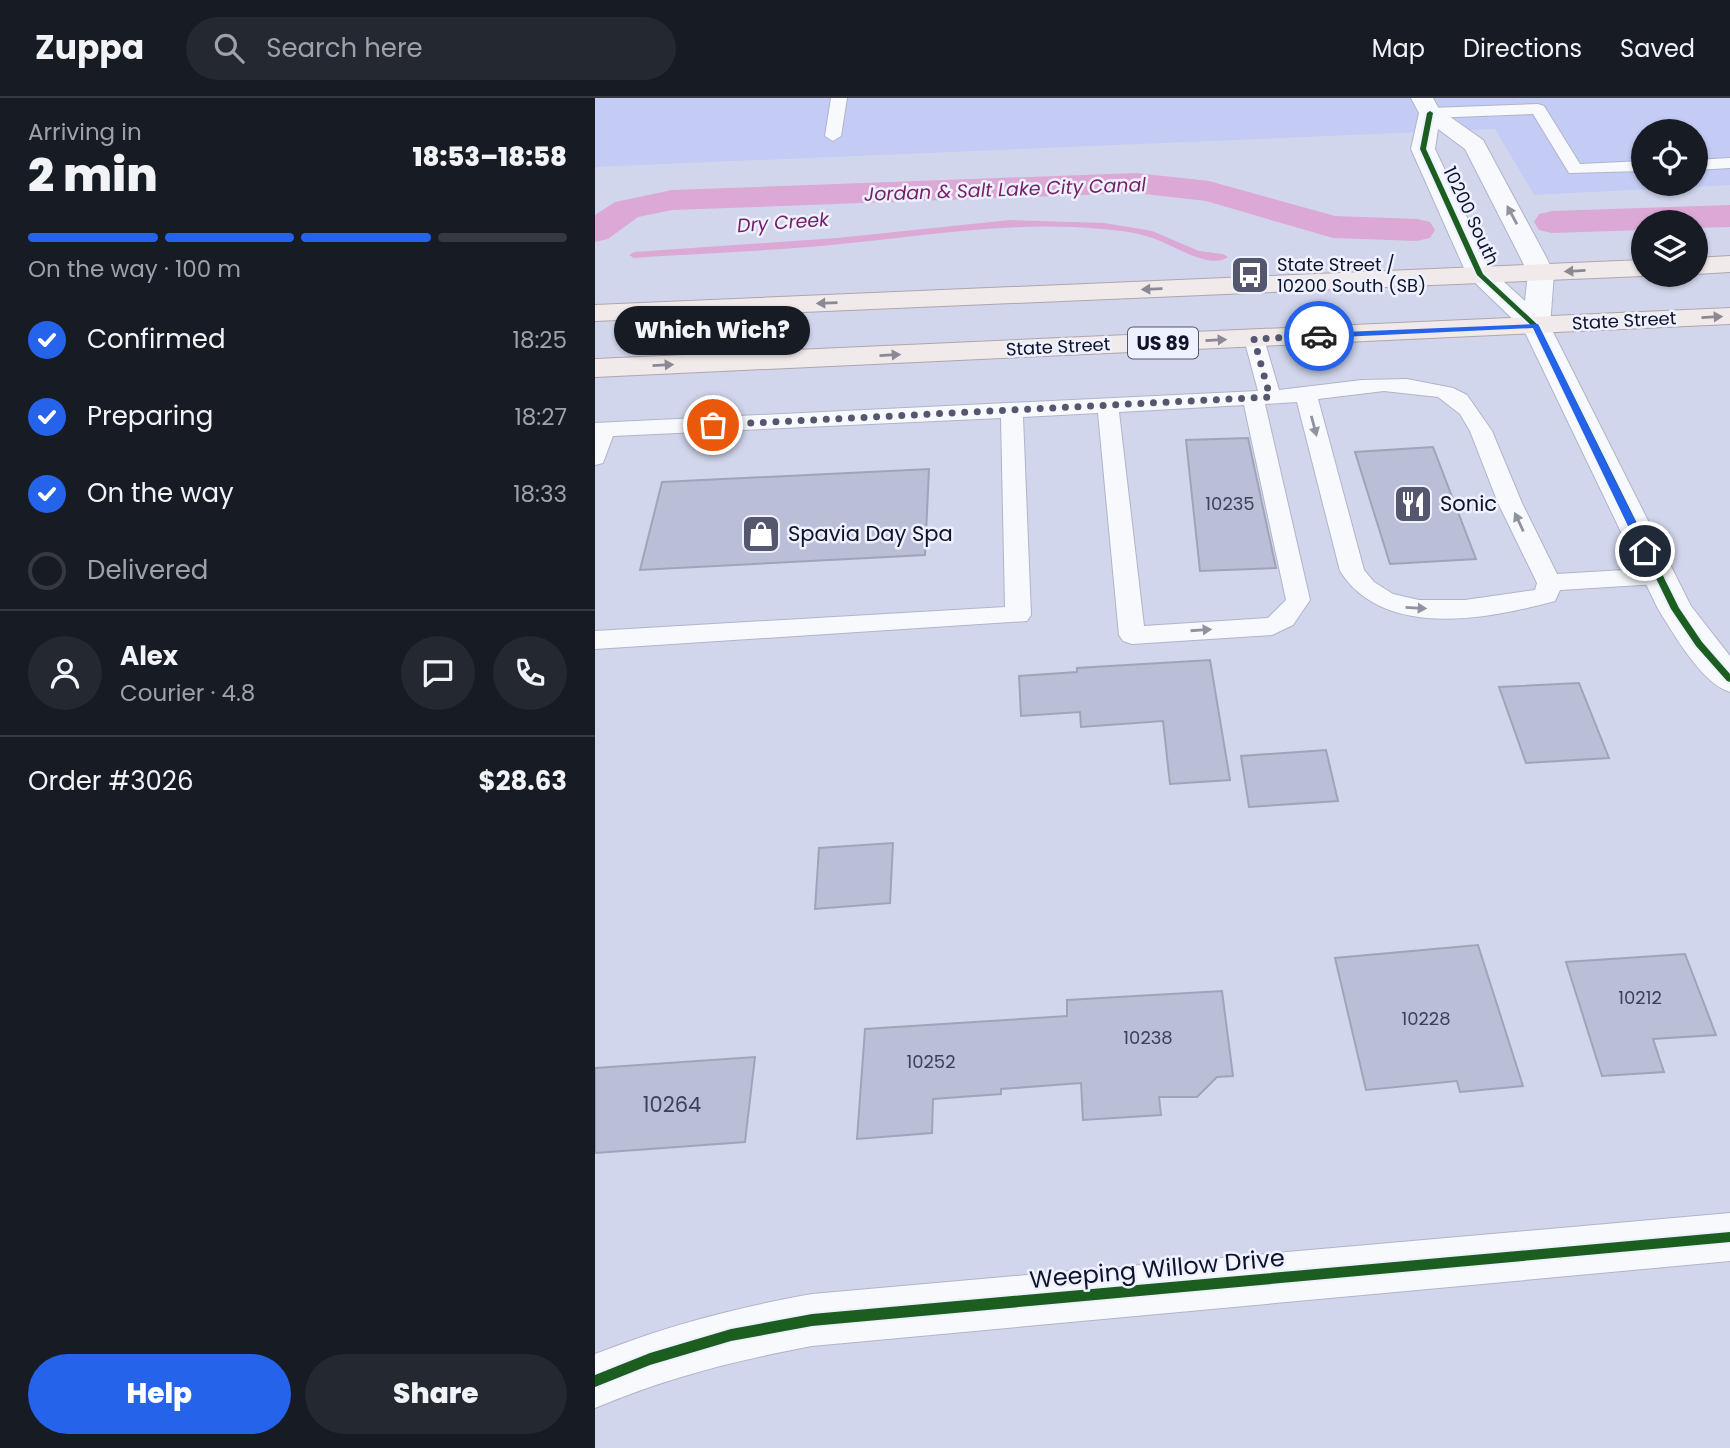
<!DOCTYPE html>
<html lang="en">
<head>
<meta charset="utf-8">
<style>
	:root { --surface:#171b24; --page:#242831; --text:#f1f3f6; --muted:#9ea1a6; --line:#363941; --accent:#2563eb }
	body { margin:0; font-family:Poppins,sans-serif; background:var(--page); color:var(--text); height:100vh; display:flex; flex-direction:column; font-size:26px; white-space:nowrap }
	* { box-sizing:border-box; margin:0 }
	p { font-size:23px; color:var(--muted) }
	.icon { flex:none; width:38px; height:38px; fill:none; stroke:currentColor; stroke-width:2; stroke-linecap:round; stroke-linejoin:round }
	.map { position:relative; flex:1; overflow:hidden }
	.sheet { display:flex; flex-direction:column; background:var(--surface); width:595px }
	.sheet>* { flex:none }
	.tools { position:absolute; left:1036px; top:21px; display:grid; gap:14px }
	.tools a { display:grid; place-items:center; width:77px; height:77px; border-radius:50%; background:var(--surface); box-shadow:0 2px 5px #0004; font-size:35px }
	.pin { position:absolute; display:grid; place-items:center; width:60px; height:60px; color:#fff; margin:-30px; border:4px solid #fff; border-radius:50%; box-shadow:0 2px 7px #0007 }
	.courier { position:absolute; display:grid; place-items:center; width:70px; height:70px; margin:-35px; border:5px solid #2563eb; border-radius:50%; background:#fff; color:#222; box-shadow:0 2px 9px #0007 }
	.bubble { position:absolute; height:49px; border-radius:24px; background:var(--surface); box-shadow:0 2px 5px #0004; font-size:23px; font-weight:800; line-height:49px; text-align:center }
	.overview em { font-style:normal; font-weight:800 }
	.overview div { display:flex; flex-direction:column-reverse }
	.overview { display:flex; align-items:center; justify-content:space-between; height:119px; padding:0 28px }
	h1 { font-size:46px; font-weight:800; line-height:52px }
	.bar { display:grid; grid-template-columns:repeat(4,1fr); gap:10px 7px; align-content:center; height:84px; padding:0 28px }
	.bar i { height:9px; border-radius:5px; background:var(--line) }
	.bar .active { background:var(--accent) }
	.bar p { grid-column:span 4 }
	.line { display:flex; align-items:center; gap:18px; padding:0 28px; border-top:2px solid var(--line) }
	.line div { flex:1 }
	.round { display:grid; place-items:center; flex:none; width:74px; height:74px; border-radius:37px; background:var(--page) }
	ol { padding:0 28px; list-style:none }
	li { display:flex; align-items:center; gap:21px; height:77px }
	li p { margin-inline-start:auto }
	li .icon { padding:7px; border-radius:50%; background:var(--accent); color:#fff; stroke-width:4 }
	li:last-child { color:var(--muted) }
	li i { width:38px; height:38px; border:4px solid var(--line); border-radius:50% }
	.button { display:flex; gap:14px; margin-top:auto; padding:14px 28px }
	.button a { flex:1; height:80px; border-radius:42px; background:var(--accent); color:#fff; font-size:28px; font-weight:800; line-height:80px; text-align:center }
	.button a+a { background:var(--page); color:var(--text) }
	header { display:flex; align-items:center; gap:42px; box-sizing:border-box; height:98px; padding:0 35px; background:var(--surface); border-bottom:2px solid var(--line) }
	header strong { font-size:33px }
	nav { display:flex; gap:38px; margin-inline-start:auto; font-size:24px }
	.search { width:490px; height:63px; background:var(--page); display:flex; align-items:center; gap:18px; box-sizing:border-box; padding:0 24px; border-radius:38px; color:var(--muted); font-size:26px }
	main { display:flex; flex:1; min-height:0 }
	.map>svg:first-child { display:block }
	.built { fill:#c4ccf6; fill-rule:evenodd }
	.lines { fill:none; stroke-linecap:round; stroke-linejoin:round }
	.stream { fill:#dca8d5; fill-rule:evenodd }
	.canal { fill:#dca8d5; fill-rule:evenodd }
	.building { fill:#babed7; stroke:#a0a4b9; stroke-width:2 }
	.service-casing { stroke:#b0b4ca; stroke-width:2 }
	.minor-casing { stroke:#b0b4ca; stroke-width:2 }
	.tertiary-casing { stroke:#b0b4ca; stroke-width:2 }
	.primary-casing { stroke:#afa5ad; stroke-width:2 }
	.service { fill:#f8f9fc; fill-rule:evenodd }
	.minor { fill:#f8f9fc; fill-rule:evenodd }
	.tertiary { fill:#f8f9fc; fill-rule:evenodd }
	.primary { fill:#f0eaea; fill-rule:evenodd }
	.cycleway-casing { stroke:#eef1ff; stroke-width:4 }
	.cycleway { fill:#1b5e20; fill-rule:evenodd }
	.oneway { fill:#90929e }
	.oneway2 { fill:#8b8994 }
	.route { fill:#2563eb }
	.done { stroke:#54576e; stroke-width:7; stroke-dasharray:0 12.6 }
	.labels { text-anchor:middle; stroke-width:5; stroke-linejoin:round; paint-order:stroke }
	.far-street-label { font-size:18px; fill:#10132a; stroke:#eef1ff }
	.far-poi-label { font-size:18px; fill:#10132a; stroke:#eef1ff; text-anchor:start }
	.number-label { font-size:18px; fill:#3d4058 }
	.far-water-label { font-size:19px; font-style:italic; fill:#771e65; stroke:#eef1ff }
	.shield { fill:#eef1ff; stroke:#53566a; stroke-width:2 }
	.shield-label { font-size:19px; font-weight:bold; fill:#10132a }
	.poi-label { font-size:21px; fill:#10132a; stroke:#eef1ff; text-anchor:start }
	.near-number-label { font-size:21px; fill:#3d4058 }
	.near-street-label { font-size:24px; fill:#10132a; stroke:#eef1ff }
</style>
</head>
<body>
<header>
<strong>Zuppa</strong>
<div class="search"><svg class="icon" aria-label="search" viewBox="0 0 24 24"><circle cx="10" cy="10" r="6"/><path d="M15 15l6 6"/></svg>Search here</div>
<nav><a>Map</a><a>Directions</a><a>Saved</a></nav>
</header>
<main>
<section class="sheet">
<div class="overview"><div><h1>2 min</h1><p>Arriving in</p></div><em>18:53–18:58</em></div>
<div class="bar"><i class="active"></i><i class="active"></i><i class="active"></i><i></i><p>On the way · 100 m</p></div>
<ol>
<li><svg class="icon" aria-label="check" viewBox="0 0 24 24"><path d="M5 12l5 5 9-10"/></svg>Confirmed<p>18:25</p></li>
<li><svg class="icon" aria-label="check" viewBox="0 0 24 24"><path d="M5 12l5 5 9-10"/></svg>Preparing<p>18:27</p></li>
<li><svg class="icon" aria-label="check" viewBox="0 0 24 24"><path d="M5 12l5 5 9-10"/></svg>On the way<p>18:33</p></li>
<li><i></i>Delivered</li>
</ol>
<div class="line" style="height:126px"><a class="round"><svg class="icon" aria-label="person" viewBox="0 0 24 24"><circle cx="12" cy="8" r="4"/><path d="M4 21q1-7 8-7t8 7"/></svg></a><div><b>Alex</b><p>Courier · 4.8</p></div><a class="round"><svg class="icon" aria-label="chat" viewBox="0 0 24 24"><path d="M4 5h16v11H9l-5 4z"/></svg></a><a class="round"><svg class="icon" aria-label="phone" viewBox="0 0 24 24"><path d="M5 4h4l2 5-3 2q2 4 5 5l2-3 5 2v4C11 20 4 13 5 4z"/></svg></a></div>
<div class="line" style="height:91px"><div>Order #3026</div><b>$28.63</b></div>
<div class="button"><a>Help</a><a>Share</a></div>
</section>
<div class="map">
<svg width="1135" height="1350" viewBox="0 0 1135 1350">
	<rect width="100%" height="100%" fill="#d2d6ec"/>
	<!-- built -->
	<path class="built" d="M0,0H1135V87L939,97L900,31L0,69ZM1048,33H1101V86H1048Z"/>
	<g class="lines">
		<!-- stream -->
		<path class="stream" d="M1135,115V121L957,127L952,124L957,121Z
			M415,122L509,125L557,133L604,153L628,156L633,159C614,173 574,144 554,139C539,134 522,132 506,131C419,123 333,137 246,146C178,153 108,155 39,160L34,157L39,154L242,140Z"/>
		<!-- canal -->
		<path class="canal" d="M541,75L614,83L740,118L822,121L835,124L840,132L835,140L822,143L738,140L611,103L541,95L77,112L43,119L13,141L0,144V117L20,104L77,92Z
			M1135,107V129L1101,130V124H1048V132L957,135L944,132L939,124L944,116L957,113Z"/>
	</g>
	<!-- building -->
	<path class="building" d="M653,340L681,470L605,473L591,342Z
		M838,349L881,461L795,466L760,354Z
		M334,371L330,457L45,472L67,384Z
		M615,562L635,682L575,686L568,623L486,629L485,614L426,618L424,578L482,574V570Z
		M984,585L1014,660L931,665L904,589Z
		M731,652L743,703L654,709L646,658Z
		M298,745L295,805L220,811L224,750Z
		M883,847L928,988L865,994L862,983L771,992L740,860Z
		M1090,856L1121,937L1058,941L1069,974L1007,978L971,864Z
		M627,893L638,978L622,979L602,999H564L566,1017L488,1022L486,985L406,991V996L338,1001L337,1035L262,1041L270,931L472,918V902Z
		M160,959L150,1044L0,1055V970Z"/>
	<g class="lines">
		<defs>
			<path id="service" d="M236,0H252L246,38L238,43L230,38Z
				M943,6L949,8L985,66L1048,63V73L974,75L938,16L835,20L827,15L835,10Z
				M1135,60V70L1101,72V62Z
				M659,235L666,237L669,241L684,292L767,282L812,281L858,290L872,297L897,333L927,405L962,476L1062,470L1071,472L1074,478L1071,484L1062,486L965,492L960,503C893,521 789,542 745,473L702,304L670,306L715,502L698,527L677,537L537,546L528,543L524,537L503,315L428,319L436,517L432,523L0,551V533L410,509L406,320L18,338L8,365L0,367V325L663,293L649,241L652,237ZM789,293L843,299L865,316L875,333L903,405L942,485L940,492L870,502H824L798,496L779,484L769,472L723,301ZM649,307L691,502L673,520L549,528L524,314Z"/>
			<path id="minor" d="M816,0H838L844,11L888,42L949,155L959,175L955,228L951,234L941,236L931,234L872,177L816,51L824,15ZM843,31L870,51L923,155L933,175L930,203L897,173L840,51Z
				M1135,1115V1163L217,1248C138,1263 74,1279 0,1310V1256C74,1227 139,1210 217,1196Z"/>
			<path id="tertiary" d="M941,220L951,222L955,228L1096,508L1135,558V594C1106,585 1079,536 1063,511L927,228L931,222Z"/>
			<path id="primary" d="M1135,158V174L1101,176V160Z
				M1048,162V177H1053L1048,178L0,223V207Z
				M1135,210V226L0,279V261Z"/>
		</defs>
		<!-- service casing -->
		<use href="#service" class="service-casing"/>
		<!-- minor casing -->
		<use href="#minor" class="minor-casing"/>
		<!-- tertiary casing -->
		<use href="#tertiary" class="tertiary-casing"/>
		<!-- primary casing -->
		<use href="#primary" class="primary-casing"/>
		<!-- service -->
		<use href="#service" class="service"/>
		<!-- minor -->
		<use href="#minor" class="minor"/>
		<!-- tertiary -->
		<use href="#tertiary" class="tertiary"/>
		<!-- primary -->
		<use href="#primary" class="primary"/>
		<defs>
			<path id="cycleway" d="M835,13L838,15L831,51L888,176L944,228L1084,510L1107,544L1135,576V584L1132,583L1101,548L1076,511L938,229L882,177L825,51L832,15Z
				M1135,1134V1144L217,1228L136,1243L55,1267L0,1289V1277L55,1255L136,1231L217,1216Z"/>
		</defs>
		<!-- cycleway casing -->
		<use href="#cycleway" class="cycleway-casing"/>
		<!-- cycleway -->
		<use href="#cycleway" class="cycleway"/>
	</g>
	<!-- one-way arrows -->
	<defs><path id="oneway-solid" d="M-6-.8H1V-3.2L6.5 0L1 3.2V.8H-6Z" transform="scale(1.75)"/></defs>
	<g class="oneway">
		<use href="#oneway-solid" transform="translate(917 117) rotate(-118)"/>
		<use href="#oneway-solid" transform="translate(719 328) rotate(75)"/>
		<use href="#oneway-solid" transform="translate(924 424) rotate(-115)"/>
		<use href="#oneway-solid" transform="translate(821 510) rotate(3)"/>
		<use href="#oneway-solid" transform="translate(606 532) rotate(-4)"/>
	</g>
	<g class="oneway2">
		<use href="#oneway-solid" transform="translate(980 173) rotate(177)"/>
		<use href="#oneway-solid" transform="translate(557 191) rotate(178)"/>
		<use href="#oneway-solid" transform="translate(232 205) rotate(178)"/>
		<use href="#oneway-solid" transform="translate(1117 219) rotate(-3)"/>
		<use href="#oneway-solid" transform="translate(621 242) rotate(-3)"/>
		<use href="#oneway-solid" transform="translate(295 257) rotate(-3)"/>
		<use href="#oneway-solid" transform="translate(68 267) rotate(-3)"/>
	</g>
	<!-- route -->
	<path class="route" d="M943,226L1055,453L1053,455L1045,453L938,230L724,240L720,238L724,235Z"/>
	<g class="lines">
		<!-- done -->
		<path class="done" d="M118,327L675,299L659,241L724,238"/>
	</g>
	<!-- icons -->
	<defs>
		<symbol id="bus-square" viewBox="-11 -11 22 22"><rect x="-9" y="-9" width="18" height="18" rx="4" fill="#54576e" stroke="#eef1ff"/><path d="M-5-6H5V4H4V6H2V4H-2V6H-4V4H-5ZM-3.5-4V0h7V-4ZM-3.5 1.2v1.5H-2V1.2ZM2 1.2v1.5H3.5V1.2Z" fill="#fff"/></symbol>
		<symbol id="restaurant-square" viewBox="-11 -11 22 22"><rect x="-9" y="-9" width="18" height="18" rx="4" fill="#54576e" stroke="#eef1ff"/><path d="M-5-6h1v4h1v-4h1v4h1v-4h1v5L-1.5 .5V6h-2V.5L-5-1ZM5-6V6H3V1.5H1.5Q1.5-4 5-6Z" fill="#fff"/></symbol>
		<symbol id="shop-square" viewBox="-11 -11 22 22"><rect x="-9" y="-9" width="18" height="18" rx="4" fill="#54576e" stroke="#eef1ff"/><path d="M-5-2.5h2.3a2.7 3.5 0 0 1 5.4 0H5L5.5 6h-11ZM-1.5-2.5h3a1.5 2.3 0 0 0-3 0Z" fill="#fff"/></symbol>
	</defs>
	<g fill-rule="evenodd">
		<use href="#bus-square" x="633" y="155" width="44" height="44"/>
		<use href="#restaurant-square" x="796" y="384" width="44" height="44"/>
		<use href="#shop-square" x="144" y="414" width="44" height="44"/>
	</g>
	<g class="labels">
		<!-- far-street labels -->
		<g class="far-street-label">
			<text transform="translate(876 118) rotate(65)" y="6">10200 South</text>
			<text transform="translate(1029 223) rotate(-3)" y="6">State Street</text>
			<text transform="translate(463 249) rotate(-3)" y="6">State Street</text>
		</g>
		<!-- far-poi labels -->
		<g class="far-poi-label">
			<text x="682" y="173">State Street /<tspan x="682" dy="21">10200 South (SB)</tspan></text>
		</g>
		<!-- number labels -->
		<g class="number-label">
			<text x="635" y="412">10235</text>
			<text x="1045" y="906">10212</text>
			<text x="831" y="927">10228</text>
			<text x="553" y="946">10238</text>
			<text x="336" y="970">10252</text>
		</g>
		<!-- far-water labels -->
		<g class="far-water-label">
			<text transform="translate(410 91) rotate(-2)" y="7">Jordan &amp; Salt Lake City Canal</text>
			<text transform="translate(188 124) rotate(-4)" y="7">Dry Creek</text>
		</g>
		<!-- shield labels -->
		<rect class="shield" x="533" y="229.5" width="70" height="31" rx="5"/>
		<g class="shield-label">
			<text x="568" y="252">US 89</text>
		</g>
		<!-- poi labels -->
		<g class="poi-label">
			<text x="845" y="413">Sonic</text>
			<text x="193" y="443">Spavia Day Spa</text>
		</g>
		<!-- near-number labels -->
		<g class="near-number-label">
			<text x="77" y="1014">10264</text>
		</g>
		<!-- near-street labels -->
		<g class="near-street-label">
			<text transform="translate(562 1171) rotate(-5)" y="8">Weeping Willow Drive</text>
		</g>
	</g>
</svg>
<div class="tools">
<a><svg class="icon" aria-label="locate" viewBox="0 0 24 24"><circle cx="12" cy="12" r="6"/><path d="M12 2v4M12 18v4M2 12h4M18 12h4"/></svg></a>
<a><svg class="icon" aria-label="layers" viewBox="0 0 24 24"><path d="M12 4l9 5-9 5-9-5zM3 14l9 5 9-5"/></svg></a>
</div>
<div class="pin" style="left:118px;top:327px;background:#ea580c"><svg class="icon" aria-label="bag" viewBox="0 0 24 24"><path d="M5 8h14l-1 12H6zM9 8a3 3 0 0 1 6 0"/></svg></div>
<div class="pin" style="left:1050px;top:453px;background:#1f2937"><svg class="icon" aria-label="home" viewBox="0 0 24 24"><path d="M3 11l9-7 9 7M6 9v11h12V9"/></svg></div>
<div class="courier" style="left:724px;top:238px"><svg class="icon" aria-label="car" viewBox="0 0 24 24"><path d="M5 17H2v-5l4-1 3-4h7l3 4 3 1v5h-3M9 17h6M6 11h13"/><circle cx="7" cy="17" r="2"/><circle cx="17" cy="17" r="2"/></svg></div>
<div class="bubble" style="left:19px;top:208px;width:196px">Which Wich?</div>
</div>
</main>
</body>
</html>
